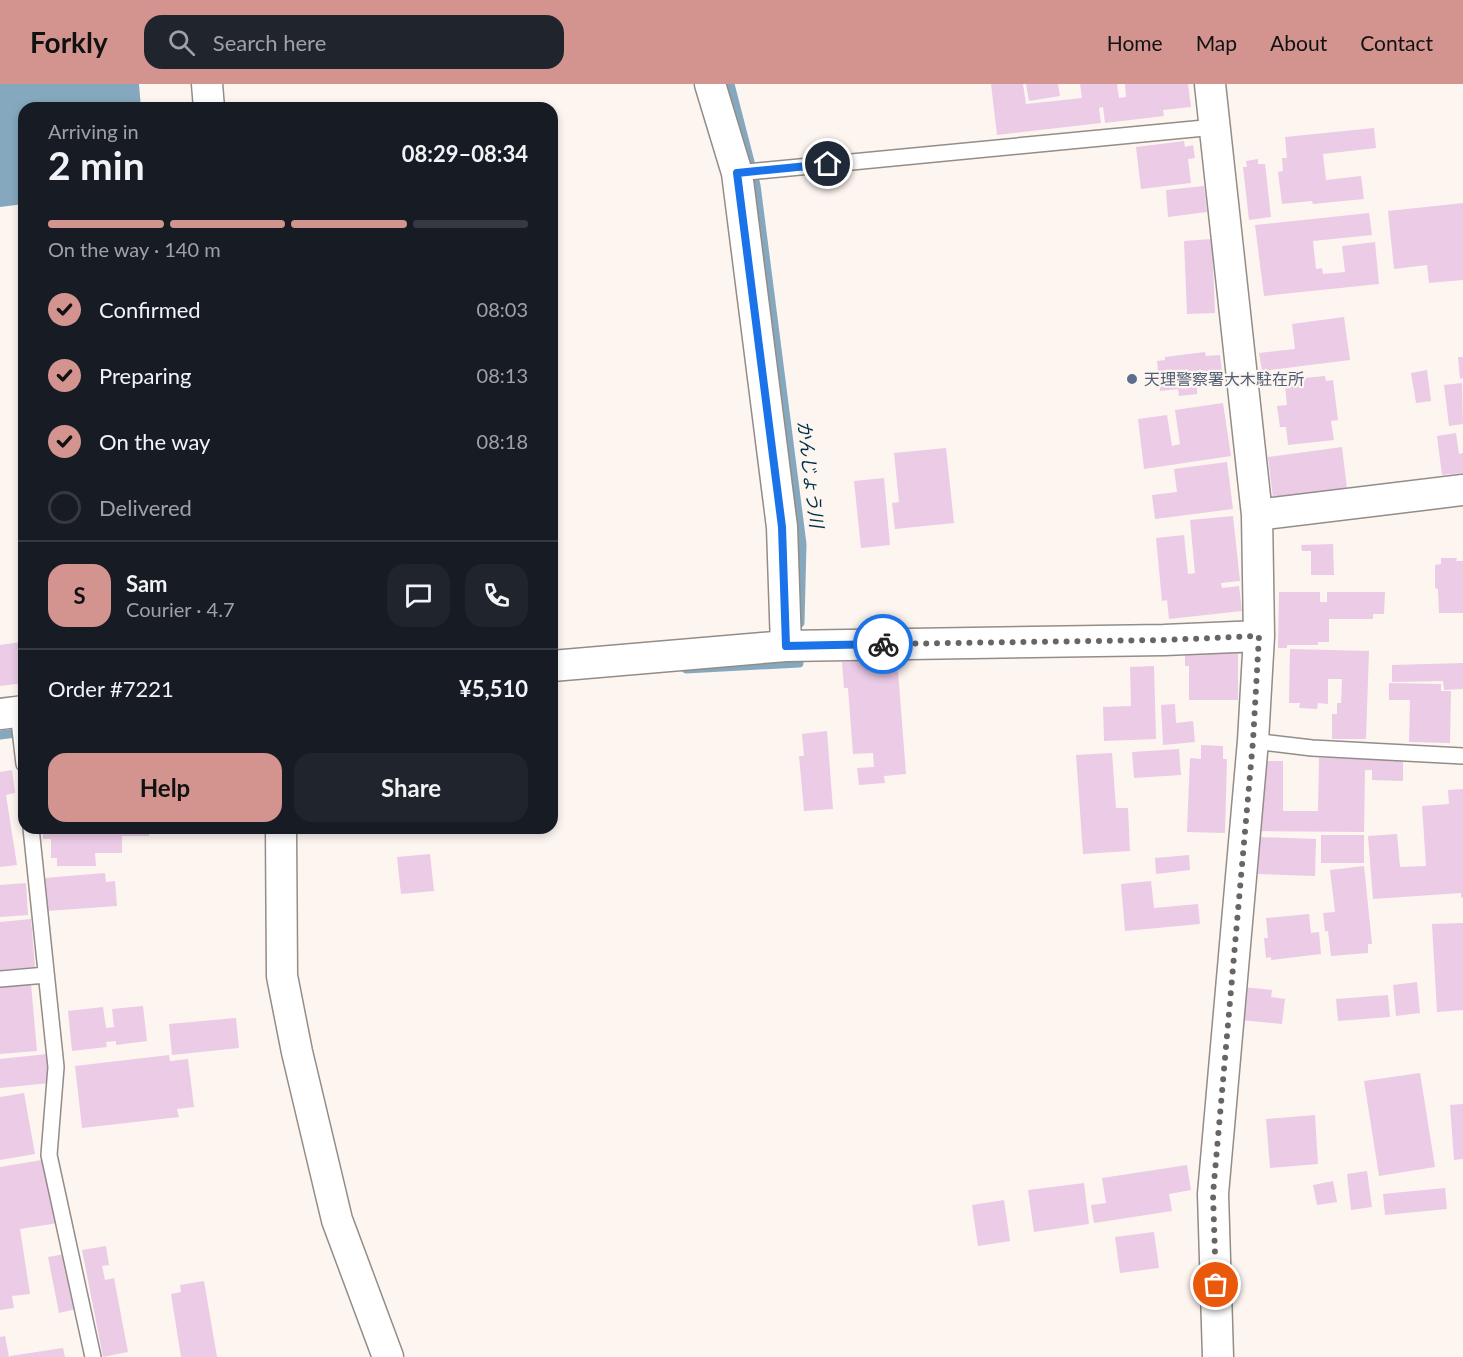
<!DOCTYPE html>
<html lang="en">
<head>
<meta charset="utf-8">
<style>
	:root { --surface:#171b24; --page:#20242c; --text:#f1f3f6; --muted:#9ea1a6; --line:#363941; --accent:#d39490 }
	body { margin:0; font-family:Lato,"Noto Sans JP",sans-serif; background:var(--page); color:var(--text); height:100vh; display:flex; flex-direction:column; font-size:22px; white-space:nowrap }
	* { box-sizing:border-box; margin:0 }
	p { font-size:20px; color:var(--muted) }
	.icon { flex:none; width:33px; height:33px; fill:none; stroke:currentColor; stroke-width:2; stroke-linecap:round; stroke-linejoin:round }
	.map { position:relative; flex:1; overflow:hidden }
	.side { position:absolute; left:18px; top:18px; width:540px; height:732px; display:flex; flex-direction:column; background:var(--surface); border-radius:18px; box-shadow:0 3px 9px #0003 }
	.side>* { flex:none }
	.pin { position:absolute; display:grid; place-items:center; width:51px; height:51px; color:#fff; margin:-26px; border:3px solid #fff; border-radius:50%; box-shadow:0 2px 6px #0007 }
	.courier { position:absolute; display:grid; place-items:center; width:60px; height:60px; margin:-30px; border:4px solid #1a73e8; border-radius:50%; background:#fff; color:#222; box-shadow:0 2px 8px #0007 }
	.summary em { font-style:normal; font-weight:700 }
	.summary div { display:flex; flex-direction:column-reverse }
	.summary { display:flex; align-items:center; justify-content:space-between; height:102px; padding:0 30px }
	h1 { font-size:39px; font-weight:700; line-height:45px }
	.bar { display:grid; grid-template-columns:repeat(4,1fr); gap:9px 6px; align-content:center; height:72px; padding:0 30px }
	.bar i { height:8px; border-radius:4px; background:var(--line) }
	.bar .on { background:var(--accent) }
	.bar p { grid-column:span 4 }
	.line { display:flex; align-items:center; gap:15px; padding:0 30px; border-top:2px solid var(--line) }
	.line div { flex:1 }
	.round { display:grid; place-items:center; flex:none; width:63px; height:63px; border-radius:18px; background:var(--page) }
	ol { padding:0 30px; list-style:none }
	li { display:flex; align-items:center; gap:18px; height:66px }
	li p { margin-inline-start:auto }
	li .icon { padding:6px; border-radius:50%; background:var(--accent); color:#111; stroke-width:4 }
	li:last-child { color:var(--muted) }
	li i { width:33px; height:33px; border:3px solid var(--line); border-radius:50% }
	.button { display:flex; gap:12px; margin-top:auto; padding:12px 30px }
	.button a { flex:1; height:69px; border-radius:18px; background:var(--accent); color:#111; font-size:24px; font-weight:700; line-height:69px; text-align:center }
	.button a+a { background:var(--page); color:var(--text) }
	header { display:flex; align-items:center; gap:36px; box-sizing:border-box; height:84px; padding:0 30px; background:var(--accent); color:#111 }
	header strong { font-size:28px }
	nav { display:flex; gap:33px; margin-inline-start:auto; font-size:21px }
	.search { width:420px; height:54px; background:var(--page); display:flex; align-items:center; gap:15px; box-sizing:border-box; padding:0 21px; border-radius:18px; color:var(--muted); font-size:22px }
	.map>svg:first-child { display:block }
	.water { fill:#85a8be }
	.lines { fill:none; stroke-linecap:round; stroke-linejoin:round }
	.stream { stroke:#85a8be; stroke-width:9 }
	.building { fill:#ebcbe6 }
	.lane-casing { stroke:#938c87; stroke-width:18 }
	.street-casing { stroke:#938c87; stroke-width:33 }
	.lane { stroke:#fff; stroke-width:15 }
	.street { stroke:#fff; stroke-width:30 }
	.done { stroke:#696562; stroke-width:6; stroke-dasharray:0 10.8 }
	.route { stroke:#1a73e8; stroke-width:8 }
	.service-dot { fill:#5c6f8a; stroke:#fdf5f0; stroke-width:2 }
	.labels { text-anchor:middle; stroke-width:4.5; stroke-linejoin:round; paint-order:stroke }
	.service-label { font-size:16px; fill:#4e5e75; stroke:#fdf5f0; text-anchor:start }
	.water-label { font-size:18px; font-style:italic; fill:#003048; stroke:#fdf5f0 }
</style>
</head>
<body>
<header>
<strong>Forkly</strong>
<div class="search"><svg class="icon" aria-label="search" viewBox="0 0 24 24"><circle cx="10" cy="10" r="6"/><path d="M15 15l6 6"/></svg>Search here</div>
<nav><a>Home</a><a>Map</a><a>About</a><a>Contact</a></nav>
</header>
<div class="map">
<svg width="1463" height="1273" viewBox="0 0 1463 1273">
	<rect width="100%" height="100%" fill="#fdf5f0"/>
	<!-- water -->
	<path class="water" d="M0,0H139L141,24H24V120L0,123Z"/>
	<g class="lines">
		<!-- stream -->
		<path class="stream" d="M730,0L756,101L802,460L800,539
			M686,585L799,579V565
			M0,651L24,648"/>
	</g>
	<!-- building -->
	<path class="building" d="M991,0H1023L1026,20L1082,14L1080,0H1117L1119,14L1126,13L1125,0H1188L1191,23L1163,26L1164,32L1105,39L1103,23L1099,24L1101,39L997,51Z
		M1026,0H1058L1060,12L1029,17Z
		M1374,44L1376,64L1323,70L1326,96L1361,92L1364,115L1313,120L1312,117L1282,120L1278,88L1283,87L1282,74H1287L1285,53Z
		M1184,57L1185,63L1193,61L1195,74L1188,75L1191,99L1141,105L1136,63Z
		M1258,75V80H1265L1271,133L1249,136L1243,83H1247L1246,77Z
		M1204,102L1207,128L1168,133L1166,106Z
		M1463,119V196L1429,199L1427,181L1394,185L1388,127Z
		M1369,129L1372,151L1313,157L1316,185L1322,184L1323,190L1345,188L1342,162L1375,158L1379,200L1264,212L1255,141Z
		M1212,155L1215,229L1187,230L1184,157Z
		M1344,233L1350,276L1262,287L1259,269L1295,265L1292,240Z
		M1205,268L1206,272L1220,271L1223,295L1209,296L1210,301L1197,302V310L1179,312L1178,305L1160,307L1157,277L1165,276V273Z
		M1458,273H1463V294L1460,295Z
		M1427,286L1431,317L1416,319L1411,289Z
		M1325,292L1326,297L1333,296L1338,336L1331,337L1334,356L1288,361L1286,343H1280L1277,322L1287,321L1285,301L1294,300L1293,295Z
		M1462,299L1463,340L1449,342L1444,301Z
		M1223,319L1231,372L1144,385L1138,335L1167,331L1172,362L1180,360L1175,326Z
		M1456,349L1459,370L1463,369V389L1442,391L1437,352Z
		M1342,363L1347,405L1273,414L1268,373Z
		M946,364L954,439L895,445L892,419L899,418L894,369Z
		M1227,378L1233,425L1155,435L1152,411L1177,408L1174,385Z
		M884,394L890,461L861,464L854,397Z
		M1233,432L1240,497L1221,499L1222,504L1239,502L1242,527L1169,535L1167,516L1162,517L1156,454L1184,451L1188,490L1195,489L1190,436Z
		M1333,460L1334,491H1311V467H1302L1301,461Z
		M1441,474H1457L1456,477H1463V529H1439L1438,505L1435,504V481L1441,480Z
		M1279,508H1320V518H1327V508H1385L1384,530H1373V535H1329V558H1318V561H1287V564H1278Z
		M21,558L24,599L0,602V561Z
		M1185,565H1238V616H1189V582H1185Z
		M1290,565L1369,567L1366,655H1332V630H1337V619H1341L1342,595H1328V620L1318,619L1317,625L1299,624L1300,619H1289Z
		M897,574L906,690L884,692L885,699L859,701L857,684L874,683L873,669L853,670L848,604H844L842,578Z
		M1463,579V605L1444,606L1443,597L1392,598V581Z
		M1154,582L1156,655L1104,657L1103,623L1131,622L1130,583Z
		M1389,599L1441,600V607H1451L1450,659L1409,658L1410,616H1389Z
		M1175,620L1176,639L1193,637L1195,658L1163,661L1161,621Z
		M827,647L833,725L804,727L799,672H804L802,650Z
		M1201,661L1223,662V675H1227L1225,749L1187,748L1190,674L1201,675Z
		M1179,665L1181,691L1134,694L1132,668Z
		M1112,669L1116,724H1128L1130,767L1083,770L1076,671Z
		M1319,674L1403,675V697L1372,696V686H1365L1364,748L1252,747L1259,677H1283V727H1318Z
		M12,686L15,709L6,711L17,781L0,783V688Z
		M1463,705V813L1461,814V809L1373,815L1368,752L1397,750L1400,783L1426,782L1422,722L1449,720L1448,706Z
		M43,744H149V752H122V769H95L96,782H57V774H51V755H43Z
		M1321,751H1364V779H1321Z
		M1260,753L1316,755L1315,792L1258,790Z
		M430,770L434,807L401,810L397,773Z
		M1189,771L1190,786L1156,790L1155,774Z
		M1364,782L1372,860H1368V869L1331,872L1328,847H1325L1323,829L1335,828L1330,786Z
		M105,789L106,798L115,797L117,822L47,827L44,794Z
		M1151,797L1154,824L1198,820L1200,840L1125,847L1121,800Z
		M26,799L28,831L0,833V801Z
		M1309,830L1311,849L1319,848L1321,870L1271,876V873L1266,874L1264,854H1268L1266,834Z
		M31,835L35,883L0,886V838Z
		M1463,839V926L1437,928L1432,840Z
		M1417,898L1420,929L1396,932L1393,901Z
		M31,900L37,967L0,970V903Z
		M1243,903L1272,906L1271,913L1285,915L1282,940L1240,936Z
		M1388,911L1390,933L1338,937L1336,915Z
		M143,922L147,957L116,961V957L106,958L107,963L72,967L68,927L103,923L106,944L114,943L112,925Z
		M236,934L239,964L172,971L169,940Z
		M47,970L50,999L0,1004V975Z
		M169,971L170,977L188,975L194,1023L177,1025L179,1033L82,1044L75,982Z
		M1420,989L1435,1083L1379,1092L1364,997Z
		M24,1009L35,1070L0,1076V1013Z
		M1463,1020V1075L1454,1076L1450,1021Z
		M1315,1031L1318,1080L1270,1084L1266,1035Z
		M48,1075L58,1139L20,1145L30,1210L12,1212L14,1224L0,1226V1083Z
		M1187,1081L1191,1106L1169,1110L1172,1127L1094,1139L1091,1121L1106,1119L1102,1094Z
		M1367,1087L1372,1123L1351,1126L1347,1090Z
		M1333,1097L1337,1118L1317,1121L1313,1101Z
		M1084,1099L1089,1140L1034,1148L1028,1106Z
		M1445,1104L1447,1125L1385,1131L1383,1110Z
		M1004,1116L1010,1157L978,1162L972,1121Z
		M1154,1148L1159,1184L1120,1189L1115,1153Z
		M106,1162L109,1181L102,1182L105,1196L114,1194L128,1268L103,1273L82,1166Z
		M65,1170L76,1225L59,1229L48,1173Z
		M204,1197L217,1273H181L171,1210L181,1208L180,1201Z
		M5,1252L9,1273H0V1253Z
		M63,1264L65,1273H10V1272Z"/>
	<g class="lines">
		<defs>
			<path id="lane" d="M737,89L1215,43
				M18,628L24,680
				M1253,657L1312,664L1463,672
				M31,744L56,983L49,1071L93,1273
				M0,895L46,891"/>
			<path id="street" d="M207,0L209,24
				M710,0L737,89L782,443L786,562
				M1210,0L1257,431L1259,552L1253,657L1213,1110L1218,1273
				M1257,431L1463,406
				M552,582L786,562L1164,556L1259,552
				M0,630L24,627
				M281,744L282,892L297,968L337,1136L388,1273"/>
		</defs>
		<!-- lane casing -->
		<use href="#lane" class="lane-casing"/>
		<!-- street casing -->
		<use href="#street" class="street-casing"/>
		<!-- lane -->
		<use href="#lane" class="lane"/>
		<!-- street -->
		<use href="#street" class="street"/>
	</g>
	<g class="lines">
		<!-- done -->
		<path class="done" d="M883,560L1164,556L1259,552L1253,657L1213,1110L1216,1201"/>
		<!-- route -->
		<path class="route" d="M828,80L737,89L782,443L786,562L883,560"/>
	</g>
	<!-- markers -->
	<circle class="service-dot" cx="1132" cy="295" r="6"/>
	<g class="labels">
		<!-- service labels -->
		<g class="service-label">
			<text x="1144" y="301">天理警察署大木駐在所</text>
		</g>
		<!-- water labels -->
		<g class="water-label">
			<text transform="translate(810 390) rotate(83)" y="6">かんじょう川</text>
		</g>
	</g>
</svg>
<div class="pin" style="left:1216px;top:1201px;background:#ea580c"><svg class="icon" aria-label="bag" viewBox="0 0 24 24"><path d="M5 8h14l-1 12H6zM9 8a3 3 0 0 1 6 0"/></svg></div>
<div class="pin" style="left:828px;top:80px;background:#1f2937"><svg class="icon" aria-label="home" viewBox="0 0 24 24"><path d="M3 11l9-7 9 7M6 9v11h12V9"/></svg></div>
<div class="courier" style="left:883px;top:560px"><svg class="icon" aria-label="bike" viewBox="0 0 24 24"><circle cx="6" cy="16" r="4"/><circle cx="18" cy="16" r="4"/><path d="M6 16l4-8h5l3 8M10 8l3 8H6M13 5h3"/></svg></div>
<section class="side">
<div class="summary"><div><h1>2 min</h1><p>Arriving in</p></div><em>08:29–08:34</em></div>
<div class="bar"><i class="on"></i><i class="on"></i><i class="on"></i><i></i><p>On the way · 140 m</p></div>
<ol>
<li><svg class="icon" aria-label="check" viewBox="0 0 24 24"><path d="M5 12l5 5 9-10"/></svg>Confirmed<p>08:03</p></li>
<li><svg class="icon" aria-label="check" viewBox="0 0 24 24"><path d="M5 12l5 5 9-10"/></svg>Preparing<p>08:13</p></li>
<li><svg class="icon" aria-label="check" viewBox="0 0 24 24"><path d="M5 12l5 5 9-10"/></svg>On the way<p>08:18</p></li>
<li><i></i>Delivered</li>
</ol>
<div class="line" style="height:108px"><b class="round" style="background:var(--accent);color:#111">S</b><div><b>Sam</b><p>Courier · 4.7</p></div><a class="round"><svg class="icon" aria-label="chat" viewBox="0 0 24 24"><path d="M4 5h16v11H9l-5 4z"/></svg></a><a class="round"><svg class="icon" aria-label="phone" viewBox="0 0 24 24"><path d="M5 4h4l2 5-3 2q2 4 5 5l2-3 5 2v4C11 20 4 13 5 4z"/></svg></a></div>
<div class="line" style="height:78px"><div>Order #7221</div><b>¥5,510</b></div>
<div class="button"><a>Help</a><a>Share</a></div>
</section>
</div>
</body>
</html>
